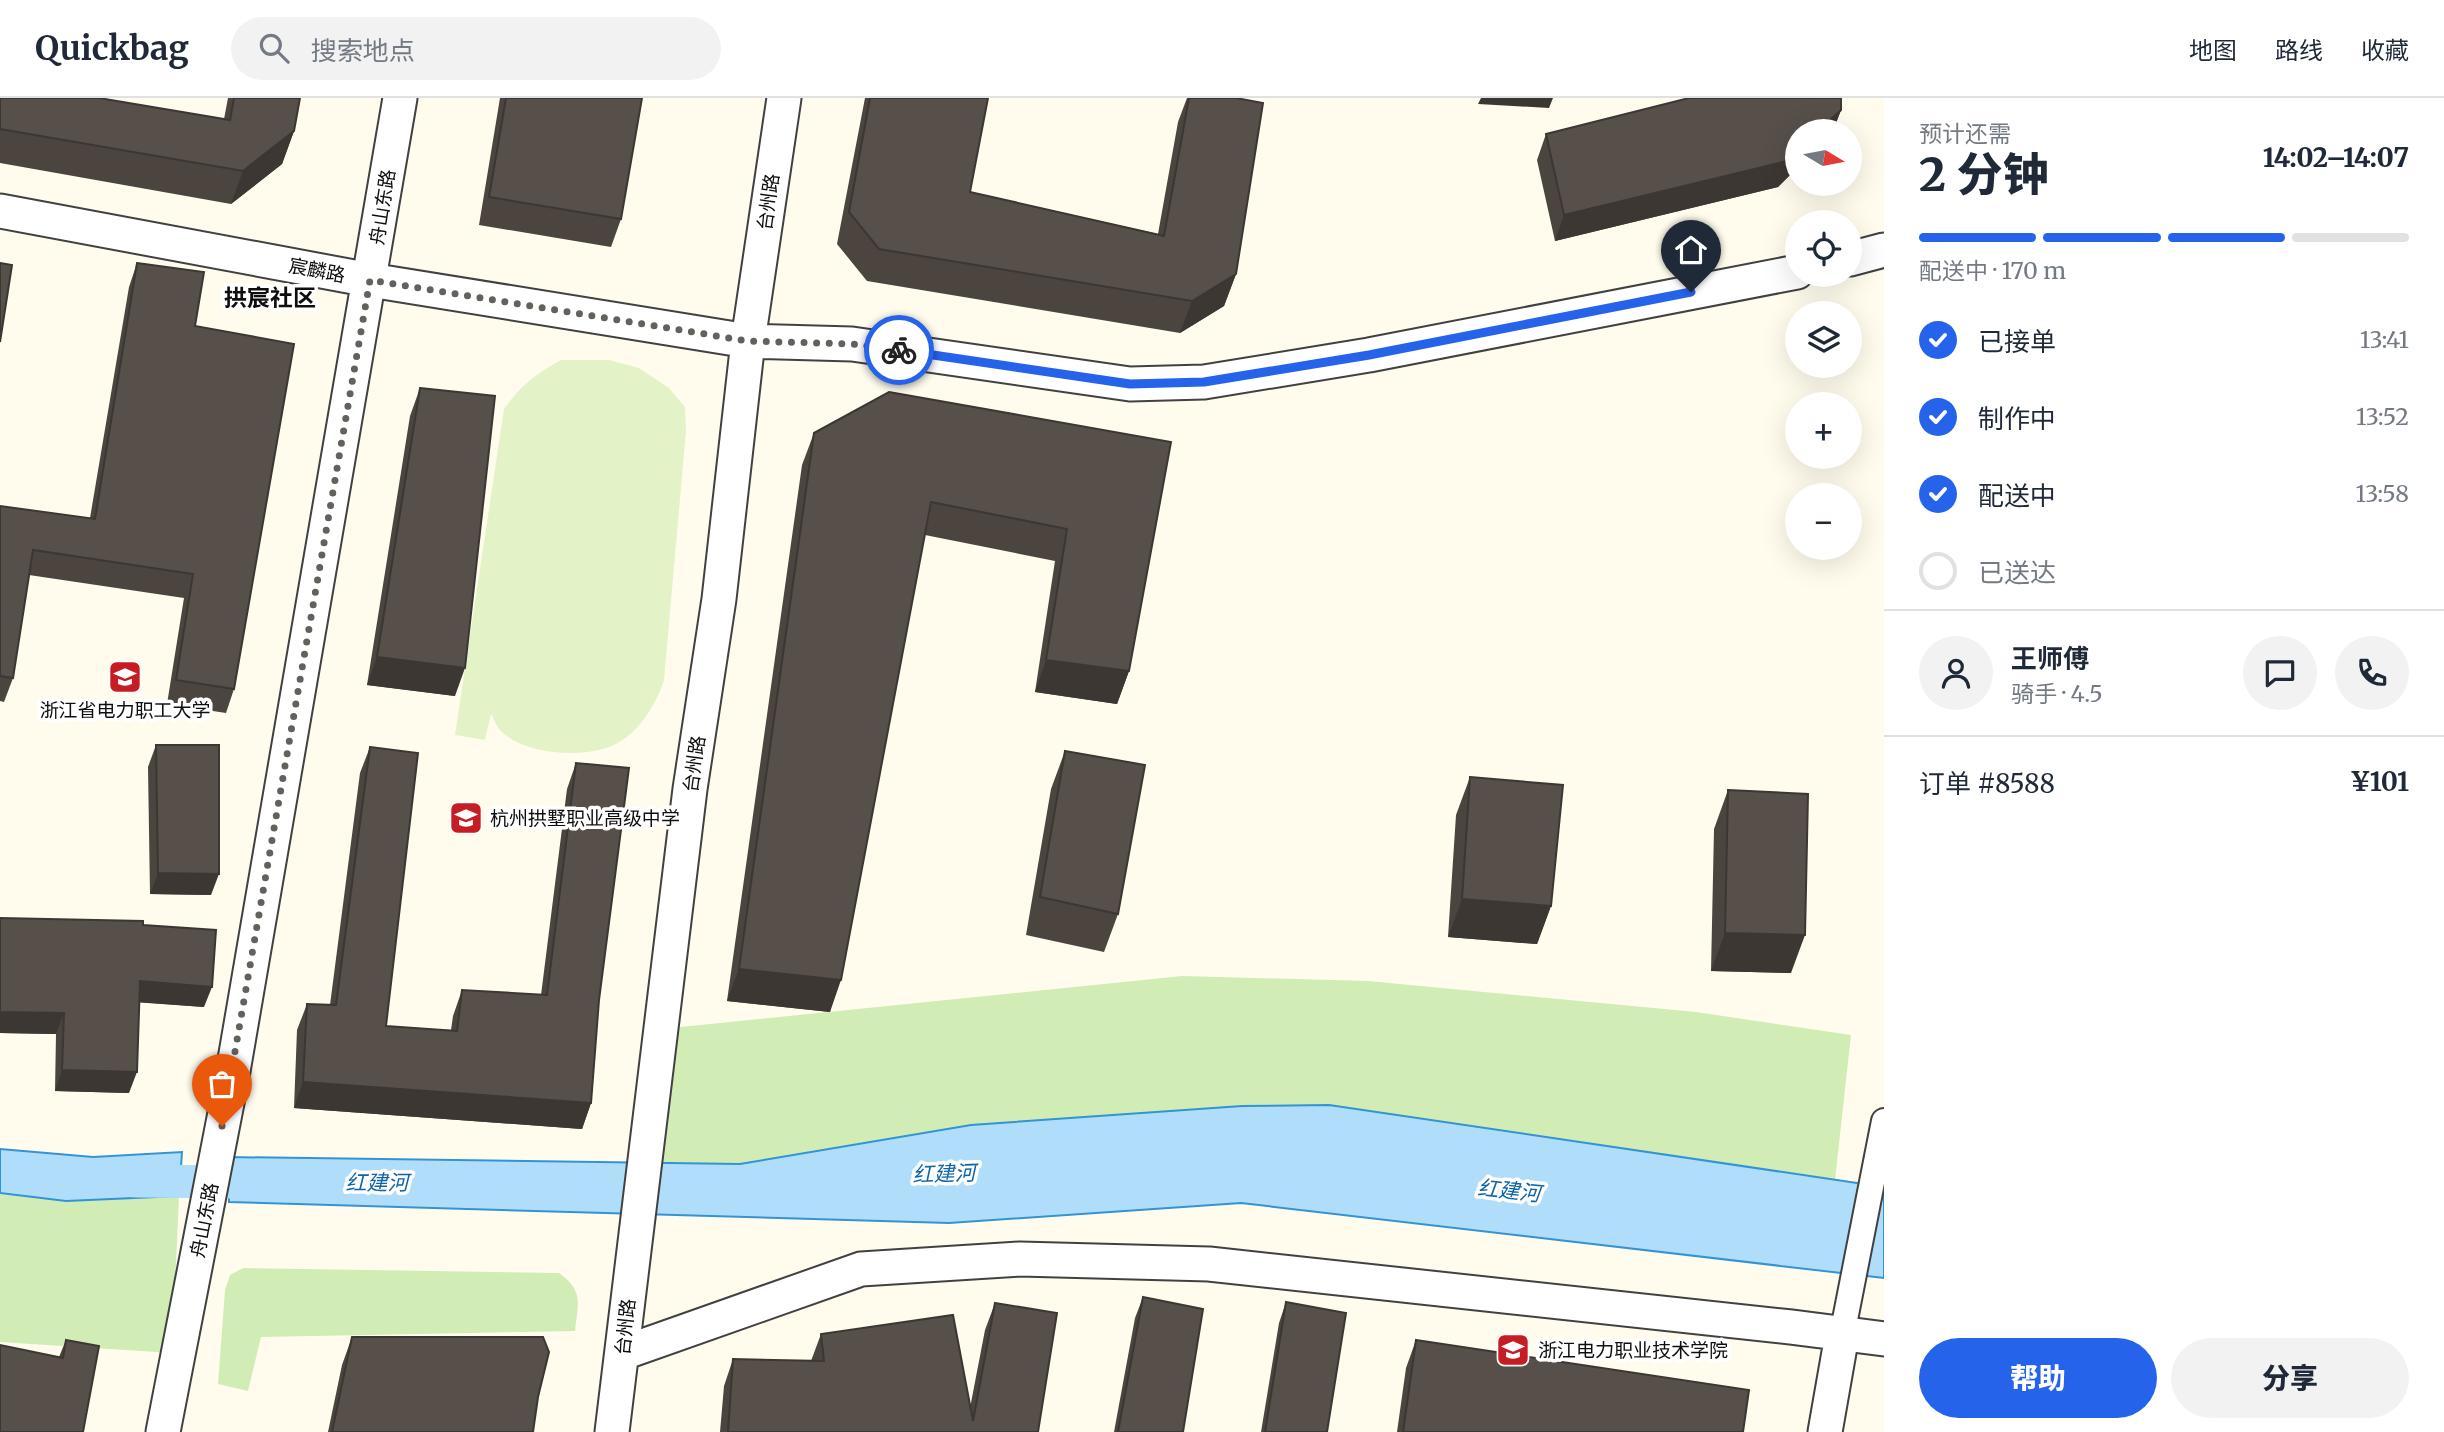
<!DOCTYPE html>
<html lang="zh">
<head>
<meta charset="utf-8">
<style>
	:root { --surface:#fff; --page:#f2f2f3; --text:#1f2937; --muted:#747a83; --line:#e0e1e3; --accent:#2563eb }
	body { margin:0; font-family:Merriweather,"Noto Sans SC",serif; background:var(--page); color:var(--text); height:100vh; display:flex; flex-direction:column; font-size:26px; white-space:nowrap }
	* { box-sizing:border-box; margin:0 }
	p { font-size:23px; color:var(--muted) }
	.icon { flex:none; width:38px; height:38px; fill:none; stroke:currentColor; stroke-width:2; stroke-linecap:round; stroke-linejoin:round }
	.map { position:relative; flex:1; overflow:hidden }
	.drawer { display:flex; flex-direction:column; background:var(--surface); width:560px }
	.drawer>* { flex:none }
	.needle { width:46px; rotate:100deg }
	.tools { position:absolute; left:1785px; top:21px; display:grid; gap:14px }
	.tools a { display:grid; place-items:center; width:77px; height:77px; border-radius:50%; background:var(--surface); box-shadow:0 7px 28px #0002; font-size:35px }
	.pin { position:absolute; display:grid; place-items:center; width:60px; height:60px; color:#fff; margin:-72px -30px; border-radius:50% 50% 50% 0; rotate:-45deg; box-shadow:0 0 7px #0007 }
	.pin .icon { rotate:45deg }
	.courier { position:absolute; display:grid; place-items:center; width:70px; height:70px; margin:-35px; border:5px solid #2563eb; border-radius:50%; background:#fff; color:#222; box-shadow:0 2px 9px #0007 }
	.headline em { font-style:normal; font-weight:800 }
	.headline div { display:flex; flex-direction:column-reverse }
	.headline { display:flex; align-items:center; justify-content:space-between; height:119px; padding:0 35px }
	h1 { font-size:46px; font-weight:800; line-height:52px }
	.bar { display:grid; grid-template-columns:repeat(4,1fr); gap:10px 7px; align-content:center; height:84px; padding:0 35px }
	.bar i { height:9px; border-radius:5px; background:var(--line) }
	.bar .on { background:var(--accent) }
	.bar p { grid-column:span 4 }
	.line { display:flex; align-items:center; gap:18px; padding:0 35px; border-top:2px solid var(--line) }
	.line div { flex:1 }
	.round { display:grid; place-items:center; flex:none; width:74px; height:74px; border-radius:37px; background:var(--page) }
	ol { padding:0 35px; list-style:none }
	li { display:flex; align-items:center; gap:21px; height:77px }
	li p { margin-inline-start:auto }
	li .icon { padding:7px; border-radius:50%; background:var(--accent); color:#fff; stroke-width:4 }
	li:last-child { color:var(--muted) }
	li i { width:38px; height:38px; border:4px solid var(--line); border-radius:50% }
	.primary-button { display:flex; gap:14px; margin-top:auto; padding:14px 35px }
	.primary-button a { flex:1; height:80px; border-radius:42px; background:var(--accent); color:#fff; font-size:28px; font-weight:800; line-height:80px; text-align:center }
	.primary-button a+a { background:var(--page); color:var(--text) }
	header { display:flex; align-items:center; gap:42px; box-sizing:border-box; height:98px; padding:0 35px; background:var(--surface); border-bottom:2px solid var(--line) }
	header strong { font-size:33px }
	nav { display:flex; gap:38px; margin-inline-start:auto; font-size:24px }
	.search { width:490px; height:63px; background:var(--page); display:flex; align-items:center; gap:18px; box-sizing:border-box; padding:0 24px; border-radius:38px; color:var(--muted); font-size:26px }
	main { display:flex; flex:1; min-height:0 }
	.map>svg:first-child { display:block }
	.grass { fill:#d2ecb6 }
	.pitch { fill:#e4f2c8 }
	.water { fill:#b0defa; stroke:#3394d5; stroke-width:2 }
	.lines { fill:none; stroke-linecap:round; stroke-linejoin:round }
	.canal { stroke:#b0defa; stroke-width:33 }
	.pedestrian-casing { stroke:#414141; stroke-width:28 }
	.minor-casing { stroke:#414141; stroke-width:37 }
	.pedestrian { stroke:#fff; stroke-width:24 }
	.minor { stroke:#fff; stroke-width:33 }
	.wall { fill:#4b443f }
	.shaded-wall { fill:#3d3733 }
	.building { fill:#574f49; stroke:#3d3733; stroke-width:2 }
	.done { stroke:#62615c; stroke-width:7; stroke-dasharray:0 12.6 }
	.route { stroke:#2563eb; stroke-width:9 }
	.labels { text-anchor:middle; stroke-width:7; stroke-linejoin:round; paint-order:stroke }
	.street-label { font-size:19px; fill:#0e0e0e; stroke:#fff }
	.poi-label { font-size:19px; fill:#0e0e0e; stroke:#fff; text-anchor:start }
	.water-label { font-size:21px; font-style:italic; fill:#0f64a7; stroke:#fff }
	.quarter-label { font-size:23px; font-weight:bold; fill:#0e0e0e; stroke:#fff }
</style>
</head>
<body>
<header>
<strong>Quickbag</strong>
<div class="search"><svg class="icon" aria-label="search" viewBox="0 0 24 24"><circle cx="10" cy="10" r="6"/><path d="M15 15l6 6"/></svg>搜索地点</div>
<nav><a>地图</a><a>路线</a><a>收藏</a></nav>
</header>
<main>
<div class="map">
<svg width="1884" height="1334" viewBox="0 0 1884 1334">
	<rect width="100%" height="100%" fill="#fffcee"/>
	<!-- grass -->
	<path class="grass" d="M1182,878L1368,883L1696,914L1851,937L1835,1082L1329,1007L1242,1008L971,1027L740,1066L646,1064L661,931Z
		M0,1096L66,1103L179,1098L172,1255L0,1244Z
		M243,1170L559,1175C584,1193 578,1205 575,1233L261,1239L248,1293L218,1286L225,1192L230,1177Z"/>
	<!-- pitch -->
	<path class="pitch" d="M561,262H609L639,270L669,290L685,309L686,333L664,582C657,604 642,630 621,643C594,662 526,658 502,634C497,630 494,621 491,616L485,642L455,637L504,311C520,288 537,275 561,262Z"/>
	<!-- water -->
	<path class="water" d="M1329,1007L1884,1089V1180L1241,1105L949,1125L229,1104L228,1059L740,1066L971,1027L1242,1008Z
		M0,1051L93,1059L182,1054L179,1098L66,1103L0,1095Z"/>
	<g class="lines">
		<!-- canal -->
		<path class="canal" d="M135,1083L238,1084"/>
		<defs>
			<path id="pedestrian" d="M1842,1237L1884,1023"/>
			<path id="minor" d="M0,113L370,182L748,243L852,246L1130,286L1204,284L1369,257L1797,174
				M1850,161L1884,152
				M623,1255L861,1171L1020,1161L1209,1166L1791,1229L1884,1241
				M163,1334L232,979L400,0
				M612,1334L690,691L719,501L748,243L784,0
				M1825,1334L1842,1237"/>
		</defs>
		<!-- pedestrian casing -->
		<use href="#pedestrian" class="pedestrian-casing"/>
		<!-- minor casing -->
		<use href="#minor" class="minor-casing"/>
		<!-- pedestrian -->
		<use href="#pedestrian" class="pedestrian"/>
		<!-- minor -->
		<use href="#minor" class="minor"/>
	</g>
	<!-- wall -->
	<path class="wall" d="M0,0L224,21L228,0H300L294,33L282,66L231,106L0,65Z
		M500,0H642L621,121L611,149L479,127Z
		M865,0H988L970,94L1158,136L1178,24L1187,0H1236V176L1224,208L1180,235L867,183L837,146Z
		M1841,12L1833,33H1797V70L1778,89L1555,143L1537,62L1546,36Z
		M137,165L234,591L226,615L167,606L184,500L29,477L13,580L4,604L0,603V408L90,420L129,189Z
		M420,290L455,598L367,587L410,318Z
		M814,335L1171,344L1129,573L1117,606L1035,594L1055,463L925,437L830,914L727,903L802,367Z
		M156,647L211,797L150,796L148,669Z
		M370,649L386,928L451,932L453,918L462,892L541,897L567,691L576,665L599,902L591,1005L582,1031L294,1010L297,932L307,906L330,907L360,675Z
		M1065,653L1118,816L1104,854L1026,837L1051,691Z
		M1470,679L1551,808L1537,846L1448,839L1456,717Z
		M1728,692L1791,875L1711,873L1714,731Z
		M0,820L143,827L204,909L139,904L129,995L55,993L56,936L0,935Z
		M1143,1199L1183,1334H1114L1135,1220Z
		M1286,1204L1327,1334H1261L1279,1225Z
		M995,1205L1038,1334H720L724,1288L733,1261L811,1263L821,1236L970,1310L985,1232Z
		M352,1239L538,1299L533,1334H328L342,1267Z
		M66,1242L83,1334L59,1259Z
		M1416,1242L1743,1334H1397L1406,1270Z"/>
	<!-- shaded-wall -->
	<path class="shaded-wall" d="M1481,0H1553L1549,10L1478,6Z
		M1841,12L1833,33H1818Z
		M294,33L282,66L231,106L243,73Z
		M1797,53V70L1778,89L1555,143L1564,117Z
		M1236,176L1224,208L1180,235L1192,203Z
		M377,559L465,570L455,598L367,587Z
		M1046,562L1129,573L1117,606L1035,594Z
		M158,775L219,776L211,797L150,796Z
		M1462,801L1551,808L1537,846L1448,839Z
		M1725,835L1805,837L1791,875L1711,873Z
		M739,871L841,882L830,914L727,903Z
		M140,883L212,889L204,909L133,904Z
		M0,914L64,915L56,936L0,935Z
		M62,972L137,974L129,995L55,993Z
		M303,984L591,1005L582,1031L294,1010Z"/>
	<!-- building -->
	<path class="building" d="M0,0H99L230,22L234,0H300L294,33L243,73L0,31Z
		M506,0H642L621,121L489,99Z
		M870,0H988L970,94L1164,138L1189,0H1236L1263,5L1236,176L1192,203L879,151L849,114Z
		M1689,0H1841V12L1818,33H1797V53L1787,63L1564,117L1546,36Z
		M0,165L12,167L0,244Z
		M137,165L204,174L195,228L294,246L234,591L176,582L193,476L33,452L13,580L0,578V408L95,421Z
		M420,290L495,298L465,570L377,559Z
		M889,294L1171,344L1129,573L1046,562L1067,431L931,404L841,882L739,871L814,335Z
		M156,647H219V776L158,775Z
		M370,649L418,655L386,928L457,933L462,892L547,897L576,665L629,670L599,902L591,1005L303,984L307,906L336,907Z
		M1065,653L1145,667L1118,816L1040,799Z
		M1470,679L1563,687L1551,808L1462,801Z
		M1728,692L1808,696L1805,837L1725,835Z
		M0,820L143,823V827L216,832L212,889L140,883L137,974L62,972L64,915L0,914Z
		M1143,1199L1203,1211L1183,1334H1118Z
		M1286,1204L1346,1215L1327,1334H1265Z
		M995,1205L1057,1215L1038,1334H728L733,1261L824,1263L821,1236L953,1217L973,1323Z
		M352,1239H543L549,1254L538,1299L533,1334H332Z
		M66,1242L99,1248L83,1334H0V1247L63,1260Z
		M1416,1242L1749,1292L1743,1334H1403Z"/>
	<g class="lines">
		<!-- done -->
		<path class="done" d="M222,1028L370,182L748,243L852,246L899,252"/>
		<!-- route -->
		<path class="route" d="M899,252L1130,286L1204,284L1369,257L1691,194"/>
	</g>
	<!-- icons -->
	<defs>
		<symbol id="university-square" viewBox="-11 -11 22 22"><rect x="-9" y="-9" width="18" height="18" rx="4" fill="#c61d25" stroke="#fff"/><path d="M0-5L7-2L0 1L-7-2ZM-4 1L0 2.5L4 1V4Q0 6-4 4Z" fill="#fff"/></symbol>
		<symbol id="school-square" viewBox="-11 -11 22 22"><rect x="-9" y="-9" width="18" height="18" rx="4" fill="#c61d25" stroke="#fff"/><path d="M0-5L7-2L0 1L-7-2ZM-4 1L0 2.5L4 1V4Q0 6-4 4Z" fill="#fff"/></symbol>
	</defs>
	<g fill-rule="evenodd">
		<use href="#university-square" x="106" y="560" width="38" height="38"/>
		<use href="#school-square" x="447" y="701" width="38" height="38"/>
		<use href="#university-square" x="1494" y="1233" width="38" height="38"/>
	</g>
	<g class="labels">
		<!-- street labels -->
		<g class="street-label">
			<text transform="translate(768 104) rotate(-82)" y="7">台州路</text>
			<text transform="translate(382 109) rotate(-81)" y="7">舟山东路</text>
			<text transform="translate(317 172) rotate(11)" y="7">宸麟路</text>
			<text transform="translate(694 666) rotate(-82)" y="7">台州路</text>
			<text transform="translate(204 1122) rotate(-79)" y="7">舟山东路</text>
			<text transform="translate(625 1229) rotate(-84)" y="7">台州路</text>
		</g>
		<!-- poi labels -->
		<g class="poi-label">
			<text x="125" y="619" text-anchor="middle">浙江省电力职工大学</text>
			<text x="490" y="727">杭州拱墅职业高级中学</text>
			<text x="1538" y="1259">浙江电力职业技术学院</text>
		</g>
		<!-- water labels -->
		<g class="water-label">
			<text transform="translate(944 1076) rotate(-2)" y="7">红建河</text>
			<text x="377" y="1092">红建河</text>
			<text transform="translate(1509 1093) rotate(6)" y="7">红建河</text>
		</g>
		<!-- quarter labels -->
		<g class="quarter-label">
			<text x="270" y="208">拱宸社区</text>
		</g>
	</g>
</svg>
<div class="tools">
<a><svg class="needle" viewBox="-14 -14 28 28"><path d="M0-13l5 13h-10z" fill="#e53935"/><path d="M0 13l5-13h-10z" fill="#747a83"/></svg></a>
<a><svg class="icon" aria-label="locate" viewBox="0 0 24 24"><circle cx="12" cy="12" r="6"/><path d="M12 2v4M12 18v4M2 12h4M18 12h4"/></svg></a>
<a><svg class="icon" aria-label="layers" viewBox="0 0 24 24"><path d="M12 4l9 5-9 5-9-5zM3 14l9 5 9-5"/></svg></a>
<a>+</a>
<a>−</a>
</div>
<div class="pin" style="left:222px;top:1028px;background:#ea580c"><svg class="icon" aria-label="bag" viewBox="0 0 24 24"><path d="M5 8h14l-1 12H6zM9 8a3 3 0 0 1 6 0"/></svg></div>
<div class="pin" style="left:1691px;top:194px;background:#1f2937"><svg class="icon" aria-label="home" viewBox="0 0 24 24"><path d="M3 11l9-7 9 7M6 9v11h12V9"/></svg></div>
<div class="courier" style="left:899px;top:252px"><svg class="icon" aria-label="bike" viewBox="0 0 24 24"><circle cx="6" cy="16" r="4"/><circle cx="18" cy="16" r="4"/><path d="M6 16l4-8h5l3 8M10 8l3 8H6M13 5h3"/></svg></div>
</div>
<section class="drawer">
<div class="headline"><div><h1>2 分钟</h1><p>预计还需</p></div><em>14:02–14:07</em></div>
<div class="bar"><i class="on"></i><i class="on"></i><i class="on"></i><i></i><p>配送中 · 170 m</p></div>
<ol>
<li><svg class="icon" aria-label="check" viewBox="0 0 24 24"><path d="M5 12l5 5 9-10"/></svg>已接单<p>13:41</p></li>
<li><svg class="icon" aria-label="check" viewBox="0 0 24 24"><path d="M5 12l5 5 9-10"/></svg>制作中<p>13:52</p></li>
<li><svg class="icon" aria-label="check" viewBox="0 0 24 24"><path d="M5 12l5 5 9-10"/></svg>配送中<p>13:58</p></li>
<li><i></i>已送达</li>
</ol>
<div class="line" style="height:126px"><a class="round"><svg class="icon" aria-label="person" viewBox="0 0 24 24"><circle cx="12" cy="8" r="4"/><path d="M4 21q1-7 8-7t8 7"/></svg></a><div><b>王师傅</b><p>骑手 · 4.5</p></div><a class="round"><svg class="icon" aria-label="chat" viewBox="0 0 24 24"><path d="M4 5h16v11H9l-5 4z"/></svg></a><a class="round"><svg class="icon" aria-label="phone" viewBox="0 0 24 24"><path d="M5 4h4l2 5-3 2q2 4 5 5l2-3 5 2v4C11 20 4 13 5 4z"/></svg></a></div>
<div class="line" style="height:91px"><div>订单 #8588</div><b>¥101</b></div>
<div class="primary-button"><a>帮助</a><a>分享</a></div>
</section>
</main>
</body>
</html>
